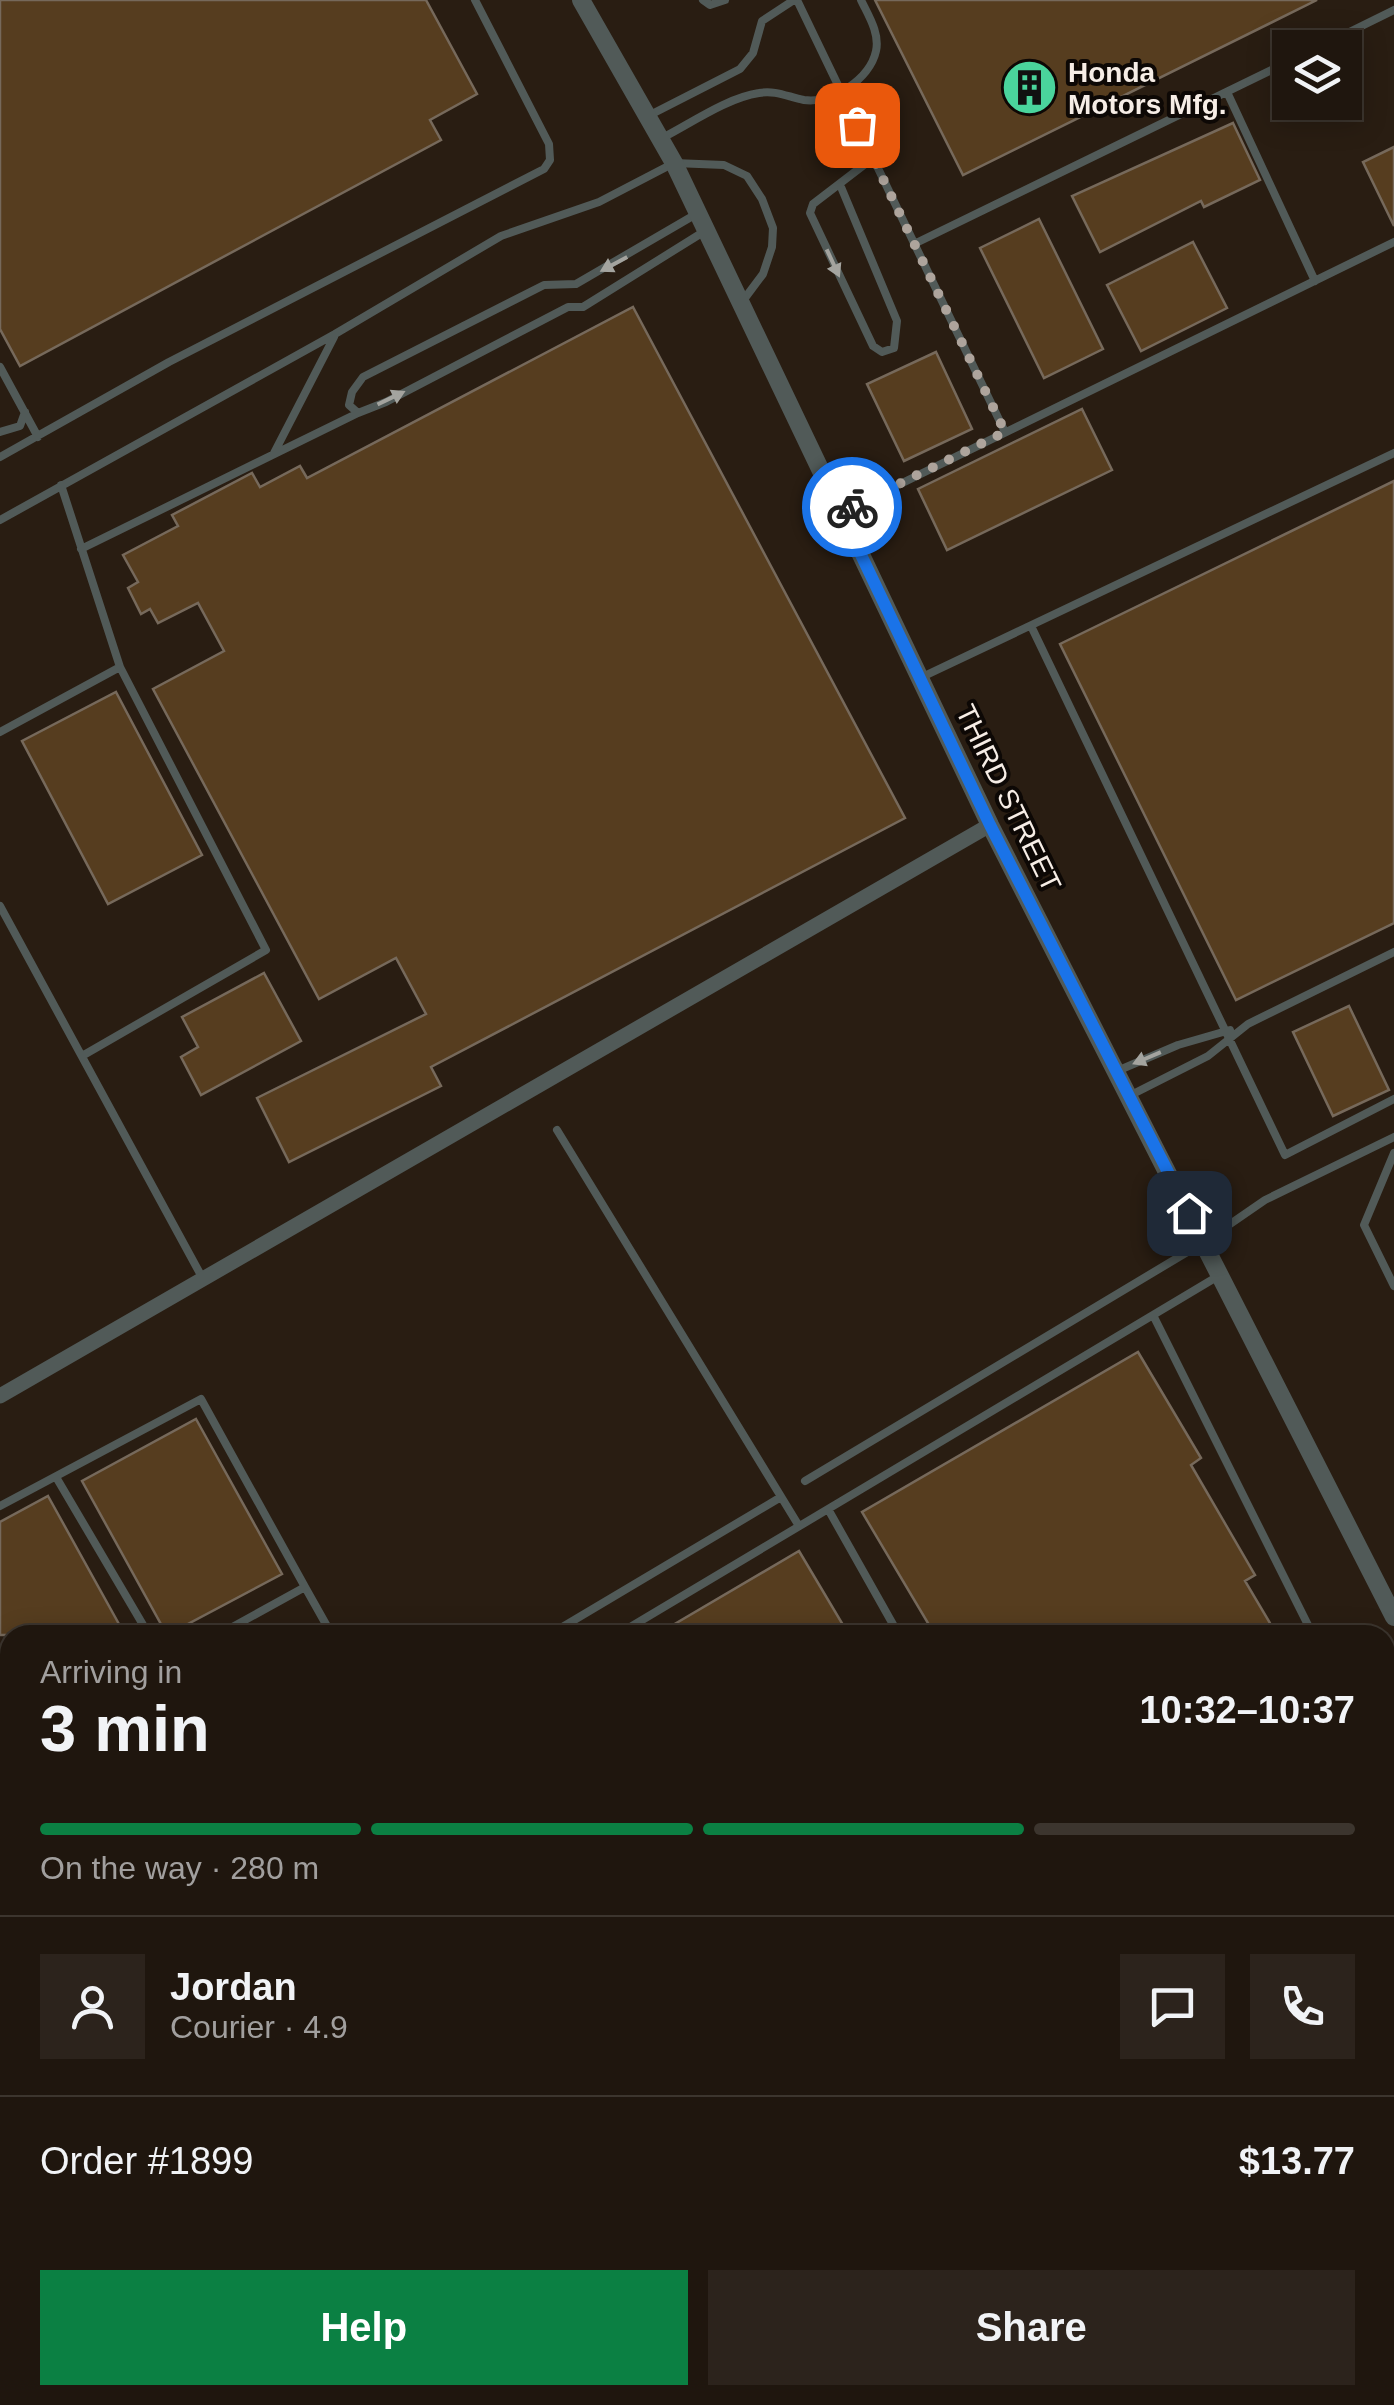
<!DOCTYPE html>
<html lang="en">
<head>
<meta charset="utf-8">
<style>
	:root { --surface:#1f160e; --page:#2c231c; --text:#f1f3f6; --muted:#a19f9e; --line:#3c352e; --accent:#0b8043 }
	body { margin:0; font-family:Arial,sans-serif; background:var(--page); color:var(--text); height:100vh; display:flex; flex-direction:column; font-size:38px; white-space:nowrap }
	* { box-sizing:border-box; margin:0 }
	p { font-size:32px; color:var(--muted) }
	.icon { flex:none; width:55px; height:55px; fill:none; stroke:currentColor; stroke-width:2; stroke-linecap:round; stroke-linejoin:round }
	.map { position:relative; flex:1; overflow:hidden }
	.drawer { position:absolute; left:0px; top:1625px; width:1395px; height:780px; display:flex; flex-direction:column; background:var(--surface); border-radius:30px 30px 0 0; box-shadow:0 5px 25px #0003,0 0 0 2px var(--line) }
	.drawer>* { flex:none }
	.controls { position:absolute; left:1272px; top:30px; display:grid; gap:20px }
	.controls a { display:grid; place-items:center; width:90px; height:90px; border-radius:0px; background:var(--surface); box-shadow:0 5px 25px #0003,0 0 0 2px var(--line); font-size:50px }
	.pin { position:absolute; display:grid; place-items:center; width:85px; height:85px; color:#fff; margin:-42px; border-radius:20px; box-shadow:0 5px 15px #0006 }
	.courier { position:absolute; display:grid; place-items:center; width:100px; height:100px; margin:-50px; border:8px solid #1a73e8; border-radius:50%; background:#fff; color:#222; box-shadow:0 2px 12px #0007 }
	.summary em { font-style:normal; font-weight:600 }
	.summary div { display:flex; flex-direction:column-reverse }
	.summary { display:flex; align-items:center; justify-content:space-between; height:170px; padding:0 40px }
	h1 { font-size:65px; font-weight:600; line-height:75px }
	.bar { display:grid; grid-template-columns:repeat(4,1fr); gap:15px 10px; align-content:center; height:120px; padding:0 40px }
	.bar i { height:12px; border-radius:8px; background:var(--line) }
	.bar .on { background:var(--accent) }
	.bar p { grid-column:span 4 }
	.line { display:flex; align-items:center; gap:25px; padding:0 40px; border-top:2px solid var(--line) }
	.line div { flex:1 }
	.round { display:grid; place-items:center; flex:none; width:105px; height:105px; border-radius:0px; background:var(--page) }
	.button { display:flex; gap:20px; margin-top:auto; padding:20px 40px }
	.button a { flex:1; height:115px; border-radius:0px; background:var(--accent); color:#fff; font-size:40px; font-weight:600; line-height:115px; text-align:center }
	.button a+a { background:var(--page); color:var(--text) }
	.map>svg:first-child { display:block }
	.building { fill:#563d1f; stroke:#76695b; stroke-width:2.5 }
	.lines { fill:none; stroke-linecap:round; stroke-linejoin:round }
	.service { stroke:#515a58; stroke-width:8 }
	.minor { stroke:#515a58; stroke-width:15 }
	.tertiary { stroke:#515a58; stroke-width:18 }
	.oneway { fill:#a4a49f }
	.done { stroke:#aea49c; stroke-width:10; stroke-dasharray:0 18 }
	.route { stroke:#1a73e8; stroke-width:12 }
	.labels { text-anchor:middle; stroke-width:8; stroke-linejoin:round; paint-order:stroke }
	.poi-label { font-size:28px; font-weight:bold; fill:#f6ede6; stroke:#0d0805; text-anchor:start }
	.street-label { font-size:28px; fill:#f6ede6; stroke:#0d0805 }
</style>
</head>
<body>
<div class="map">
<svg width="1394" height="2405" viewBox="0 0 1394 2405">
	<rect width="100%" height="100%" fill="#291d12"/>
	<!-- building -->
	<path class="building" d="M0,0H426L477,94L430,120L441,140L20,366L0,329Z
		M875,0H1317L963,175Z
		M1233,123L1260,180L1204,207L1201,201L1100,252L1072,196Z
		M1394,147V226L1363,162Z
		M1039,219L1103,349L1044,378L980,248Z
		M1193,242L1227,308L1141,351L1107,285Z
		M633,307L905,818L431,1067L441,1086L289,1162L257,1098L426,1014L396,958L319,999L153,689L224,651L198,603L158,623L150,609L141,614L128,588L138,582L123,555L178,526L172,515L252,473L260,487L300,466L307,478Z
		M936,352L972,429L904,461L867,384Z
		M1082,409L1112,470L947,550L918,489Z
		M1394,481V923L1236,1000L1060,644Z
		M116,692L202,855L108,904L22,741Z
		M264,973L301,1041L201,1095L181,1057L198,1047L182,1017Z
		M1349,1006L1389,1090L1333,1116L1293,1032Z
		M1138,1352L1201,1458L1191,1465L1255,1575L1245,1581L1277,1635H935L862,1512Z
		M196,1419L282,1574L167,1635L82,1481Z
		M48,1496L125,1635H0V1522Z
		M799,1551L849,1635H656Z"/>
	<g class="lines">
		<!-- service -->
		<path class="service" d="M703,0L710,5L725,0
			M797,0L1005,432
			M1317,48L1394,10
			M1227,92L1315,281
			M648,116L740,69L753,53L762,21L794,0
			M660,139C690,124 726,98 759,93C776,90 788,97 804,100C832,104 870,79 876,51C880,33 868,15 861,0
			M841,187L897,321L894,348L882,352L873,346L810,213L813,204L873,158
			M698,213L576,284L544,285L363,377L352,392L349,405L358,413L386,402L568,307H583L705,231
			M914,244L1290,61
			M0,367L38,437
			M0,432L20,426L25,412
			M274,453L334,337
			M0,457L169,362L544,169L550,160L549,144L475,0
			M61,485L120,667L266,950L82,1056
			M841,513L1394,242
			M0,520L335,334L501,236L599,202L674,163L724,165L747,176L762,199L773,228L772,247L763,274L742,302
			M81,549L358,413
			M1032,628L1285,1155L1394,1099
			M920,678L1394,453
			M0,732L120,667
			M0,906L203,1279
			M1117,1071L1178,1045L1230,1030
			M1131,1095L1208,1056L1248,1024L1394,952
			M557,1130L799,1526
			M1394,1153L1364,1225L1394,1286
			M1153,1315L1313,1635
			M56,1477L149,1635
			M805,1481L1204,1242L1265,1200L1394,1137
			M0,1506L201,1399L305,1587
			M828,1509L899,1635
			M218,1635L305,1587L332,1635
			M549,1635L781,1497
			M617,1635L1220,1275
			M0,1752L10,1747
			M1385,1968L1394,1963
			M0,1997L10,2015
			M0,2087L10,2082
			M1385,2302L1394,2319
			M1385,2345L1394,2338
			M0,2402V2403
			M1020,2405L1039,2395
			M1130,2405L1133,2395
			M1263,2405L1282,2395
			M1309,2405L1322,2395"/>
		<!-- minor -->
		<path class="minor" d="M0,1396L990,825
			M1246,2395L1251,2405"/>
		<!-- tertiary -->
		<path class="tertiary" d="M581,0L674,163L990,825L1394,1617
			M1385,1736L1394,1731
			M1385,1788L1394,1784
			M0,2152L10,2171
			M131,2395L137,2405
			M172,2405L190,2395"/>
	</g>
	<!-- one-way arrows -->
	<defs><path id="oneway-solid" d="M-6-.8H1V-3.2L6.5 0L1 3.2V.8H-6Z" transform="scale(2.5)"/></defs>
	<g class="oneway">
		<use href="#oneway-solid" transform="translate(833 263) rotate(65)"/>
		<use href="#oneway-solid" transform="translate(614 264) rotate(152)"/>
		<use href="#oneway-solid" transform="translate(391 398) rotate(-26)"/>
		<use href="#oneway-solid" transform="translate(1147 1058) rotate(157)"/>
	</g>
	<g class="lines">
		<!-- done -->
		<path class="done" d="M852,507L1005,432L857,125"/>
		<!-- route -->
		<path class="route" d="M852,507L841,513L990,825L1189,1213"/>
	</g>
	<!-- icons -->
	<defs>
		<symbol id="building-disc" viewBox="-11 -11 22 22"><circle r="9.5" fill="#4ad49c" stroke="#0d0805"/><path d="M-4-6H4V6H1V3H-1V6H-4ZM-2.5-4.3h1.7v1.8h-1.7ZM.8-4.3h1.7v1.8H.8ZM-2.5-1h1.7V.8h-1.7ZM.8-1h1.7V.8H.8Z" fill="#111"/></symbol>
	</defs>
	<g fill-rule="evenodd">
		<use href="#building-disc" x="998" y="56" width="63" height="63"/>
	</g>
	<g class="labels">
		<!-- poi labels -->
		<g class="poi-label">
			<text x="1068" y="82">Honda<tspan x="1068" dy="32">Motors Mfg.</tspan></text>
		</g>
		<!-- street labels -->
		<g class="street-label">
			<text transform="translate(1009 798) rotate(64)" y="10">THIRD STREET</text>
		</g>
	</g>
</svg>
<div class="controls">
<a><svg class="icon" aria-label="layers" viewBox="0 0 24 24"><path d="M12 4l9 5-9 5-9-5zM3 14l9 5 9-5"/></svg></a>
</div>
<div class="pin" style="left:857px;top:125px;background:#ea580c"><svg class="icon" aria-label="bag" viewBox="0 0 24 24"><path d="M5 8h14l-1 12H6zM9 8a3 3 0 0 1 6 0"/></svg></div>
<div class="pin" style="left:1189px;top:1213px;background:#1f2937"><svg class="icon" aria-label="home" viewBox="0 0 24 24"><path d="M3 11l9-7 9 7M6 9v11h12V9"/></svg></div>
<div class="courier" style="left:852px;top:507px"><svg class="icon" aria-label="bike" viewBox="0 0 24 24"><circle cx="6" cy="16" r="4"/><circle cx="18" cy="16" r="4"/><path d="M6 16l4-8h5l3 8M10 8l3 8H6M13 5h3"/></svg></div>
<section class="drawer">
<div class="summary"><div><h1>3 min</h1><p>Arriving in</p></div><em>10:32–10:37</em></div>
<div class="bar"><i class="on"></i><i class="on"></i><i class="on"></i><i></i><p>On the way · 280 m</p></div>
<div class="line" style="height:180px"><a class="round"><svg class="icon" aria-label="person" viewBox="0 0 24 24"><circle cx="12" cy="8" r="4"/><path d="M4 21q1-7 8-7t8 7"/></svg></a><div><b>Jordan</b><p>Courier · 4.9</p></div><a class="round"><svg class="icon" aria-label="chat" viewBox="0 0 24 24"><path d="M4 5h16v11H9l-5 4z"/></svg></a><a class="round"><svg class="icon" aria-label="phone" viewBox="0 0 24 24"><path d="M5 4h4l2 5-3 2q2 4 5 5l2-3 5 2v4C11 20 4 13 5 4z"/></svg></a></div>
<div class="line" style="height:130px"><div>Order #1899</div><b>$13.77</b></div>
<div class="button"><a>Help</a><a>Share</a></div>
</section>
</div>
</body>
</html>
